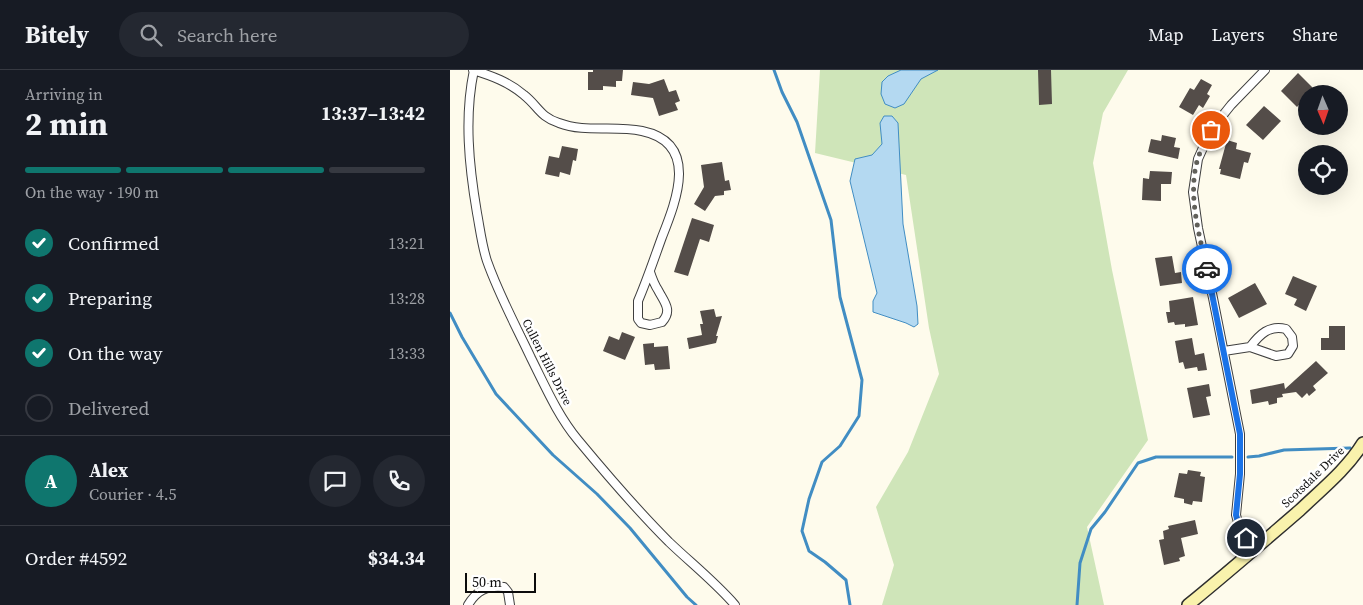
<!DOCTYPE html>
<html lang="en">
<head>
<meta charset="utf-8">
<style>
	:root { --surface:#171b24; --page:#242831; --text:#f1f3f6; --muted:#9ea1a6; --line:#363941; --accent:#0f766e }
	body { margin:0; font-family:"Source Serif 4",serif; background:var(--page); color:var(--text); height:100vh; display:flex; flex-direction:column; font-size:19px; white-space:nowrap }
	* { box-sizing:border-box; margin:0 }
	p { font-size:16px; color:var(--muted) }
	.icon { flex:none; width:28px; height:28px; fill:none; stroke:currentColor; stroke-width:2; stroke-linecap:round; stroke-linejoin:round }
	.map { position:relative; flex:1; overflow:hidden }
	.details { display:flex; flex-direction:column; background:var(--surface); width:450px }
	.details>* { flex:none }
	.needle { width:32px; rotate:178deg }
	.buttons { position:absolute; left:848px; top:15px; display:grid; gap:10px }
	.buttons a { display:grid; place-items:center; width:50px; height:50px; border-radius:50%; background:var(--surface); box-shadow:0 5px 20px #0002; font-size:25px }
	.scale { position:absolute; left:15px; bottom:12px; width:71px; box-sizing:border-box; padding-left:5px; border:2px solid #0c0c0c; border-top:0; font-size:14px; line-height:18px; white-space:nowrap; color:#0c0c0c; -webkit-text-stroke:4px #fff; paint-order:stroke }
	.pin { position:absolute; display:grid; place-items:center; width:42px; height:42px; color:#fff; margin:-21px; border:2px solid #fff; border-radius:50%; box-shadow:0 1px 5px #0007 }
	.courier { position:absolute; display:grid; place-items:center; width:50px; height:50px; margin:-25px; border:4px solid #1a73e8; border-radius:50%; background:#fff; color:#222; box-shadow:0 1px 6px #0007 }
	.summary em { font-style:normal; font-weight:700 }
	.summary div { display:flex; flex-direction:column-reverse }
	.summary { display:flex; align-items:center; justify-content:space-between; height:85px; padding:0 25px }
	h1 { font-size:32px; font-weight:700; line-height:38px }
	.bar { display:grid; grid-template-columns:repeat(4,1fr); gap:8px 5px; align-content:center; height:60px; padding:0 25px }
	.bar i { height:6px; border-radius:4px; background:var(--line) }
	.bar .active { background:var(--accent) }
	.bar p { grid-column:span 4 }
	.line { display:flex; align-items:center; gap:12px; padding:0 25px; border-top:1px solid var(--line) }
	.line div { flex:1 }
	.round { display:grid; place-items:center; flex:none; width:52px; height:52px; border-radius:26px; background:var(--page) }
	ol { padding:0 25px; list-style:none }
	li { display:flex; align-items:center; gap:15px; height:55px }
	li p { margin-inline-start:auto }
	li .icon { padding:5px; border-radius:50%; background:var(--accent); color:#fff; stroke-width:4 }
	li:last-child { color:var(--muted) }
	li i { width:28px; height:28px; border:2px solid var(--line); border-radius:50% }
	header { display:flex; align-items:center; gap:30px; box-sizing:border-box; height:70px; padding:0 25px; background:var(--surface); border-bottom:1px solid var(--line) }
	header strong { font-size:24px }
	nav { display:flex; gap:28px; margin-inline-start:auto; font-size:18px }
	.search { width:350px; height:45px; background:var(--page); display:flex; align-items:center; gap:12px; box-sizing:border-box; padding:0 18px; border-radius:28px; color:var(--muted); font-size:19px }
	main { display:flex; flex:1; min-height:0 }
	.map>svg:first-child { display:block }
	.green { fill:#cfe5b9 }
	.water { fill:#b4d9f1; stroke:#418dc3 }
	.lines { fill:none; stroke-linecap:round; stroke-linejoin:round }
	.stream { stroke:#418dc3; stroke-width:3 }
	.building { fill:#544d49 }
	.street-casing { stroke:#3f3f3f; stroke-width:10 }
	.secondary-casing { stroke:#2e2e2e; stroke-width:14 }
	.street { stroke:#fff; stroke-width:8 }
	.secondary { stroke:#f9f2ac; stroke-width:11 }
	.done { stroke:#61605a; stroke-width:5; stroke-dasharray:0 9 }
	.route { stroke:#1a73e8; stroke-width:6 }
	.labels { text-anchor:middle; stroke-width:5; stroke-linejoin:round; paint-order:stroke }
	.street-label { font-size:12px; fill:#0c0c0c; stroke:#fff }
</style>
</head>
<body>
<header>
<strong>Bitely</strong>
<div class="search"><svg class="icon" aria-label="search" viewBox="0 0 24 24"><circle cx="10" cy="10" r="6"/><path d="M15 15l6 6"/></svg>Search here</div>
<nav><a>Map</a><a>Layers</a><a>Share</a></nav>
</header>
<main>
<section class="details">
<div class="summary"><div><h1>2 min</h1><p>Arriving in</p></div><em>13:37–13:42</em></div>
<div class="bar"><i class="active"></i><i class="active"></i><i class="active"></i><i></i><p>On the way · 190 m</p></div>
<ol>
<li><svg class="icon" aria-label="check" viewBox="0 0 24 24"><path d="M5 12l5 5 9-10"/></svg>Confirmed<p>13:21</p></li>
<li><svg class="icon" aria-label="check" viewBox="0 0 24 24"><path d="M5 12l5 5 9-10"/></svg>Preparing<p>13:28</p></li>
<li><svg class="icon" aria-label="check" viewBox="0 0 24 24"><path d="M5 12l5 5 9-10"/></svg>On the way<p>13:33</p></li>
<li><i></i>Delivered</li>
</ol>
<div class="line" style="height:90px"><b class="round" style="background:var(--accent);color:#fff">A</b><div><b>Alex</b><p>Courier · 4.5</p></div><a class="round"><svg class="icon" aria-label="chat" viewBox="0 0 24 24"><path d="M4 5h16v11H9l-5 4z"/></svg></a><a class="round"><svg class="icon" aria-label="phone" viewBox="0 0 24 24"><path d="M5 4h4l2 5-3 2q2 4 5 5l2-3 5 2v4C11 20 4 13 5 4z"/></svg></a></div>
<div class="line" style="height:65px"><div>Order #4592</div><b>$34.34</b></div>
</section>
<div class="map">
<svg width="913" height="535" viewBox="0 0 913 535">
	<rect width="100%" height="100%" fill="#fefbec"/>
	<!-- green -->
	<path class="green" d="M370,0H678L653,43L643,93L662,200L698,370L637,457L654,535H432L444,495L426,437L458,382L489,304L479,258L456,105L365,83Z"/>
	<!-- water -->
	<path class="water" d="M451,0H488L471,9L454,34L445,38L435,34L431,24L432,12L438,6Z
		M434,46H442L448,53L453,154L467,236L468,254L464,257L456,253L423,242V231L427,223L400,111L405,89L422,85L432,74L430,53Z"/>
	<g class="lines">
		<!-- stream -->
		<path class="stream" d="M324,0L332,22L347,52L381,150L390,227L412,310L409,346L390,376L372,392L359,429L352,461L359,481L375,492L396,510L400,535
			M0,243L12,267L46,324L103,385L147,424L180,458L237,527L246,535
			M798,387L809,386L834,380L900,378
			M627,535L630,493L641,459L655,442L688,393L706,387H782"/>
	</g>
	<!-- building -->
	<path class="building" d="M143,0H173L172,11H166V17L153,16V20H138V2H143Z
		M588,0H601L602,34L589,35Z
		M848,3L864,19L860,24H856V27L847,37L831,21Z
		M214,9L219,22L226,20L230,31L225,33L228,40L209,46L203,28L181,25L183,12L199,14Z
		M751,9L762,15L757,24L760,26L753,38L749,35L743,45L729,37L740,18L744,20Z
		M814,36L831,51L813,70L796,55Z
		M712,65L726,68L724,77L730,78L728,89L698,82L701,69L711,71Z
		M777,70L787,73L786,79L801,83L798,93L794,92L790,109L770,104L771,99H769Z
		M112,76L128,79L126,91L123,90L120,105L110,102L109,107L95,104L99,86L109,88Z
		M272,92L275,111L279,110L281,120L274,121V125L265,126L255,141L244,134L254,117L251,95Z
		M700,101L722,102L721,114H711V131L692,130L693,108L699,109Z
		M242,148L264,155L259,172L250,169L238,206L224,202Z
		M722,186L725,203L731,202L732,213L710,216L705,188Z
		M843,206L867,216L856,241L844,235L847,229L835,224Z
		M805,213L817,234L789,248L778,228Z
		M743,227L748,255L735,257V254L725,255L724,252L718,253L716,242H720L719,231Z
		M264,239L266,247L272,246L266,266H268L266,273L239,279L237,268L252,265L250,254H253L250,241Z
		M879,256H895V280H871V268H879Z
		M172,262L185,267L175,290L153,281L159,266L169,270Z
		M742,268L745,285L754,283L757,300L748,301L747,297L735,299L733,292L729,293L725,271Z
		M204,273V277L218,276L220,299L205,300L204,294L195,295L193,274Z
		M866,291L878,303L863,316L866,320L859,326L857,323L852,328L846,322L832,324L833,327L827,328V333L819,335L818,331L802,334L800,320L834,313L835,319Z
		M759,314L761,326L756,327L760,345L743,348L737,318Z
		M738,400L751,402L750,406L755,407L752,432L743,431L742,435L734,433V429L724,427L729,403L737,404Z
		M745,450L748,464L731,468L735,486L729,488L730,491L714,495L709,470L714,469L713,461L719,459L718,456Z"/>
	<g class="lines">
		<defs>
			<path id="street" d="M23,0C42,6 59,12 74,25C88,36 90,47 109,53C135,63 164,55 192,61C249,73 227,129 212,167C204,189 197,210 188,231V249L191,253L200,255L212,252C223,240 214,232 208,220C204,214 202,208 200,202
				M24,0C14,47 19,96 27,143C30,159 32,176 37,191C49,225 66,256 81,288C95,316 108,346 128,370C157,405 187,440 219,472C241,493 265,512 285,535
				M774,281L800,277L826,286L838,284L843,276L842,267L836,259C819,255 810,264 800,277
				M804,481L789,456L786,445L790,404V364L763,228L748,158L743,122L748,89L761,60L781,35L815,0
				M18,535C26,521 37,515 54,517L58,522L60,535"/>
			<path id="secondary" d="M738,535C776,504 813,472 850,440C872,419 897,399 913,373"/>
		</defs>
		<!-- street casing -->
		<use href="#street" class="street-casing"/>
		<!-- secondary casing -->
		<use href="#secondary" class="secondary-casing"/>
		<!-- street -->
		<use href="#street" class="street"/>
		<!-- secondary -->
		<use href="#secondary" class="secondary"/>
	</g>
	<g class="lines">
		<!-- done -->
		<path class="done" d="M757,199C749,164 737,123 748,88C751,79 757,69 761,60"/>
		<!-- route -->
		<path class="route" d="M757,199L790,364V404L786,445L789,456L796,468"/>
	</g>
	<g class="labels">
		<!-- street labels -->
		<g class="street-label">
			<text transform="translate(97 292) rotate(63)" y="4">Cullen Hills Drive</text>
			<text transform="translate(863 407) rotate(-44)" y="4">Scotsdale Drive</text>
		</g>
	</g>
</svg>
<div class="buttons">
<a><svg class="needle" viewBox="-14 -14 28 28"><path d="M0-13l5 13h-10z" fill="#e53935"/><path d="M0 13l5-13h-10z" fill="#9ea1a6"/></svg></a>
<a><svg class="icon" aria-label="locate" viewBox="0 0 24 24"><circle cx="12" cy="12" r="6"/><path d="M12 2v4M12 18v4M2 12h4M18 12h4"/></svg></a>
</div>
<div class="scale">50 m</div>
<div class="pin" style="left:761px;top:60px;background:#ea580c"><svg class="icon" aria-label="bag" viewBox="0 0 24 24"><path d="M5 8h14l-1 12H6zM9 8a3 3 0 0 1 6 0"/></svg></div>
<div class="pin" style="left:796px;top:468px;background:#1f2937"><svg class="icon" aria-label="home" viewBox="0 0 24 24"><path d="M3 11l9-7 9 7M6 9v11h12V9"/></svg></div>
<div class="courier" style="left:757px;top:199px"><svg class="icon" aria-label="car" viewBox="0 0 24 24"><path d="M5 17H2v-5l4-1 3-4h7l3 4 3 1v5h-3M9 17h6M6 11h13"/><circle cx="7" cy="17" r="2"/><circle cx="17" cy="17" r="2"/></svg></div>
</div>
</main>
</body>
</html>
